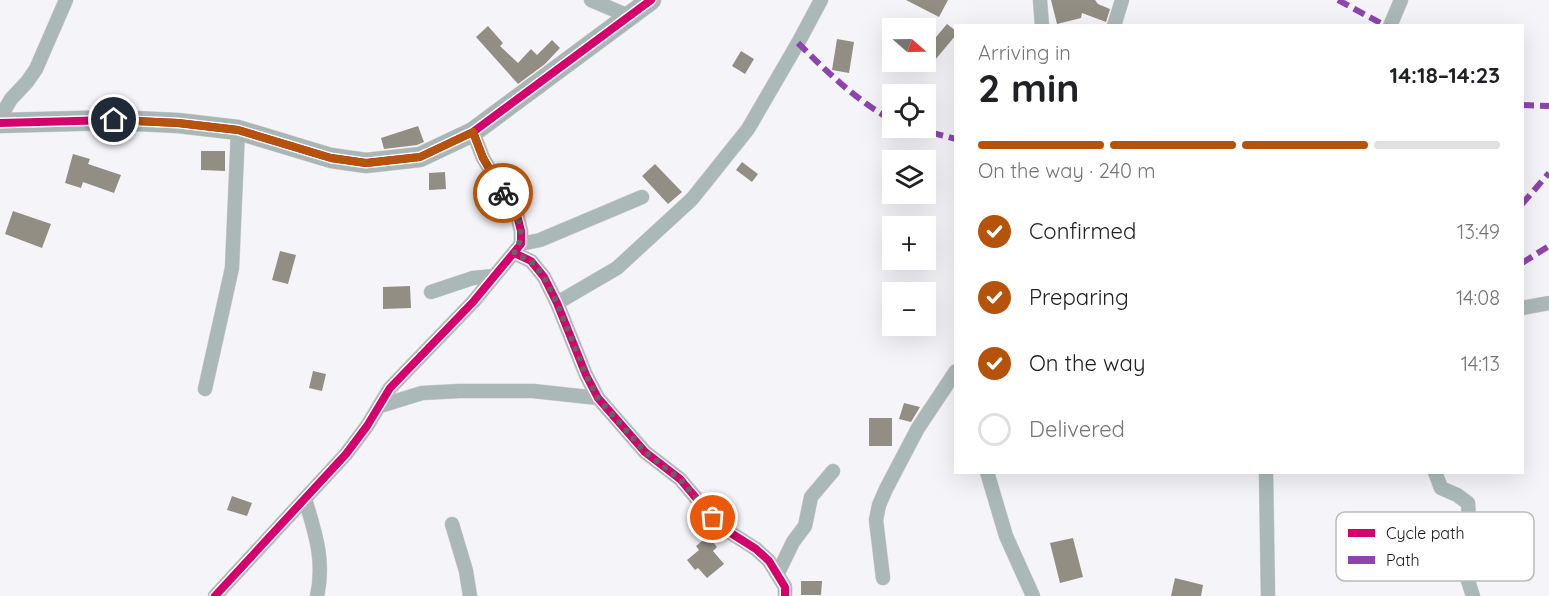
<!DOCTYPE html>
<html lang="en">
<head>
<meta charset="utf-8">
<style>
	:root { --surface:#fff; --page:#f6f6f6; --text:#202124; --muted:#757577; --line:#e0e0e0; --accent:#b45309 }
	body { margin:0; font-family:Quicksand,sans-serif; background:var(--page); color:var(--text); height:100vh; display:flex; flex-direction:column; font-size:22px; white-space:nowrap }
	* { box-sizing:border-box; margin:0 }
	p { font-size:20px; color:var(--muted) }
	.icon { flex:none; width:33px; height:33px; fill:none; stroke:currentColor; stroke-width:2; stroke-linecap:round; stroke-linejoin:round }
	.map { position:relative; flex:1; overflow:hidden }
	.drawer { position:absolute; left:954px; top:24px; width:570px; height:450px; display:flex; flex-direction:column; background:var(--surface); border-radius:0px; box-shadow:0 6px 24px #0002 }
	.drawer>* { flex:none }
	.needle { width:39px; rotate:110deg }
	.controls { position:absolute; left:882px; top:18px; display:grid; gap:12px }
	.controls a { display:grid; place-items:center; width:54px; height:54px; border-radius:0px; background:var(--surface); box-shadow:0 6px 24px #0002; font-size:30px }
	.pin { position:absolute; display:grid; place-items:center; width:51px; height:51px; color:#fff; margin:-26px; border:3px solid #fff; border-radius:50%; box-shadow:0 2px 6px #0007 }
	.courier { position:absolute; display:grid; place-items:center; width:60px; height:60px; margin:-30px; border:4px solid #b45309; border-radius:50%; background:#fff; color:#222; box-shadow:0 2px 8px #0007 }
	.headline em { font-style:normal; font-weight:700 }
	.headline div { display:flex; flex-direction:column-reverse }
	.headline { display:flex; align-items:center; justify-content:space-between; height:102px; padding:0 24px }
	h1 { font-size:39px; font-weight:700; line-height:45px }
	.bar { display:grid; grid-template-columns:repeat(4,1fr); gap:9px 6px; align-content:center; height:72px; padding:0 24px }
	.bar i { height:8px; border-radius:4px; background:var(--line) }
	.bar .selected { background:var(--accent) }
	.bar p { grid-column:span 4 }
	ol { padding:0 24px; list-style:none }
	li { display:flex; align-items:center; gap:18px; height:66px }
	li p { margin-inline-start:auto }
	li .icon { padding:6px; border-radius:50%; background:var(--accent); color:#fff; stroke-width:4 }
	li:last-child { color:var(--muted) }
	li i { width:33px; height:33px; border:3px solid var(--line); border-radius:50% }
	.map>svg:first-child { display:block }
	.building { fill:#938e84 }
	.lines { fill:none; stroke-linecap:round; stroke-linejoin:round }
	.street-casing { stroke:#d2d2d4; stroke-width:15 }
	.secondary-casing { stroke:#d2d2d4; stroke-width:21 }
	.street { stroke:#aab9b7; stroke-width:14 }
	.secondary { stroke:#a8b6b6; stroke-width:20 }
	.quiet { stroke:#8e44ad; stroke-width:6; stroke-dasharray:12 6; stroke-linecap:butt }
	.cycleway-casing { stroke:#fff; stroke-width:11 }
	.cycleway { stroke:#d6006c; stroke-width:8 }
	.done { stroke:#656568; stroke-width:6; stroke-dasharray:0 10.8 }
	.route { stroke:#b45309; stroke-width:8 }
	.key { fill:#fff; stroke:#b9baba; stroke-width:1.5 }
	.key-label { font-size:16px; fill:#17181a }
</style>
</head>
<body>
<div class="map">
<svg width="1549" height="596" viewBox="0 0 1549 596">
	<rect width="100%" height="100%" fill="#f5f5f9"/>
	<!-- building -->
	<path class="building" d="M906,0H948L939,17Z
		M1051,0H1095L1098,4L1110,9L1106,22L1082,13L1081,18L1057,24Z
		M947,24L956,31V35L935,60L926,52V49Z
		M488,26L503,43L500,46L518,63L531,49L537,55L552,40L560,48L545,64L518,84L476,37Z
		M837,39L854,42L849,73L832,70Z
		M741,51L754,59L745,74L732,66Z
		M418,126L424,142L417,145L384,149L381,138Z
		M201,151H225V171L201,170Z
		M73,154L90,159L88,164L121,175L114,193L83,182L81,188L65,183Z
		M742,162L758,174L752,182L736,170Z
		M655,164L682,192L668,204L642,176Z
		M445,172L446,189L429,190V173Z
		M13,211L51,224L42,248L5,234Z
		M280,251L296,255L288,284L272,280Z
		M410,286L411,308L383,309V287Z
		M313,371L326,374L322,391L309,388Z
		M904,403L920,407L911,422L899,419Z
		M869,418H892V446H869Z
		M232,496L252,503L247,516L227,510Z
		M708,536L717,547L713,551L724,564L707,578L698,568L695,570L687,560L699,550L696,546Z
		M1073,538L1083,577L1060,583L1050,543Z
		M1175,578L1203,585L1201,596H1171Z
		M801,581H822L821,595H801Z"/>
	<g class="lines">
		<defs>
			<path id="street" d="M591,0L631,17
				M1040,0L1042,26
				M1114,26L1122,0
				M1390,26L1401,0
				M0,118L11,99L27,82L36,69L66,0
				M521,244L540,240L642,197
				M514,253L531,261L544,277L557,303L586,375L598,398L645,452L680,479L713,518L726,530L756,549L769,561L785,587V596
				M431,292L473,278L494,276
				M557,303L617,268L692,199L748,129L798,43L821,0
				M1522,308L1549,303
				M205,389L232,268L238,130
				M380,406L422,393L460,391H533L598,398
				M987,472L1006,536L1033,596
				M1266,472L1268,596
				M1435,472L1441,488L1457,495L1468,503L1469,519L1460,556L1473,596
				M305,499C315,532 325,561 317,596
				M452,524L466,571L470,596
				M778,573L793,542L805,526L811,497L833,471
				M883,578L876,520L879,505L886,489L918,428L956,371
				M215,596L346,454L367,426L390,388L473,302L521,244V231L517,215L483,158L473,132"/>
			<path id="secondary" d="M0,123L114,120L178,123L238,130L331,158L366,163L420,157L473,132L651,0"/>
		</defs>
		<!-- street casing -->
		<use href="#street" class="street-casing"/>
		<!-- secondary casing -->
		<use href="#secondary" class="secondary-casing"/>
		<!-- street -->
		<use href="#street" class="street"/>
		<!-- secondary -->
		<use href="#secondary" class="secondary"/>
		<!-- quiet -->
		<path class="quiet" d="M1338,0L1386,26
			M798,43C827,72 856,100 892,120
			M1522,105L1549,106
			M914,128L956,139
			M1522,204L1549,173
			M1522,263L1549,246"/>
		<defs>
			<path id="cycleway" d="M0,123L114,120L178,123L238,130L331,158L366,163L420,157L473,132L651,0
				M514,253L531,261L544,277L557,303L586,375L598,398L645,452L680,479L713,518L726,530L756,549L769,561L785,587V596
				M215,596L346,454L367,426L390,388L473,302L521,244V231L517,215L483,158L473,132"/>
		</defs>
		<!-- cycleway casing -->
		<use href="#cycleway" class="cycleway-casing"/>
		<!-- cycleway -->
		<use href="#cycleway" class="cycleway"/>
	</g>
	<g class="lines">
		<!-- done -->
		<path class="done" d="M503,193C516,213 529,231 514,253L531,261L544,277L557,303L586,375L598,398L645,452L680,479L713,518"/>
		<!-- route -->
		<path class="route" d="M114,120L178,123L238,130L331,158L366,163L420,157L473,132L483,158L503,193"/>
	</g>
	<!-- legend -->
	<rect x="1336" y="512" width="198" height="69" rx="9" class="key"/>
	<rect x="1348" y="529" width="27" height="8" fill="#d6006c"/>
	<rect x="1348" y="556" width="27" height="8" fill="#8e44ad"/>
	<g class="key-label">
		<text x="1386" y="539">Cycle path</text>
		<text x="1386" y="566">Path</text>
	</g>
</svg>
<div class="controls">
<a><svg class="needle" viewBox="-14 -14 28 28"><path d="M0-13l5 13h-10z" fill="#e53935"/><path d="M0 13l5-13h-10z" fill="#757577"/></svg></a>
<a><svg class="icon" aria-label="locate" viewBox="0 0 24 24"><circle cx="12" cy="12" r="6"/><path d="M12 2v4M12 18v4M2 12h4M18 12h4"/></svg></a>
<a><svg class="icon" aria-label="layers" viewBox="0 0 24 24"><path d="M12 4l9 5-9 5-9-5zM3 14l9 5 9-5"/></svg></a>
<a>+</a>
<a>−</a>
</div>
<div class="pin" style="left:713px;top:518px;background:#ea580c"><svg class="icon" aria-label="bag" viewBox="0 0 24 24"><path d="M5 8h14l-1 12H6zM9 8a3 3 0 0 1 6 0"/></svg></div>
<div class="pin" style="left:114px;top:120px;background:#1f2937"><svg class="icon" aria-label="home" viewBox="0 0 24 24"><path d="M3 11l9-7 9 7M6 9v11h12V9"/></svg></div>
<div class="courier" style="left:503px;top:193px"><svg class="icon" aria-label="bike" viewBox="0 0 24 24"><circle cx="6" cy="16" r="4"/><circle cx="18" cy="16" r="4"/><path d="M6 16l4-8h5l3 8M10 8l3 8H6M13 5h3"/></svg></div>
<section class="drawer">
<div class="headline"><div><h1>2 min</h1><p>Arriving in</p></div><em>14:18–14:23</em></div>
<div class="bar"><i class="selected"></i><i class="selected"></i><i class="selected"></i><i></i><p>On the way · 240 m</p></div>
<ol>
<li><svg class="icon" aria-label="check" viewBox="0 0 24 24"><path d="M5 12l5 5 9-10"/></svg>Confirmed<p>13:49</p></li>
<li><svg class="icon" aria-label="check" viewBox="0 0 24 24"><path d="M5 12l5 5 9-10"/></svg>Preparing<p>14:08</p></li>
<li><svg class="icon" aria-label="check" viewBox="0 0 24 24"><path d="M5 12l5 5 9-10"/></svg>On the way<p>14:13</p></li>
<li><i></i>Delivered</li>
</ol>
</section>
</div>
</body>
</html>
